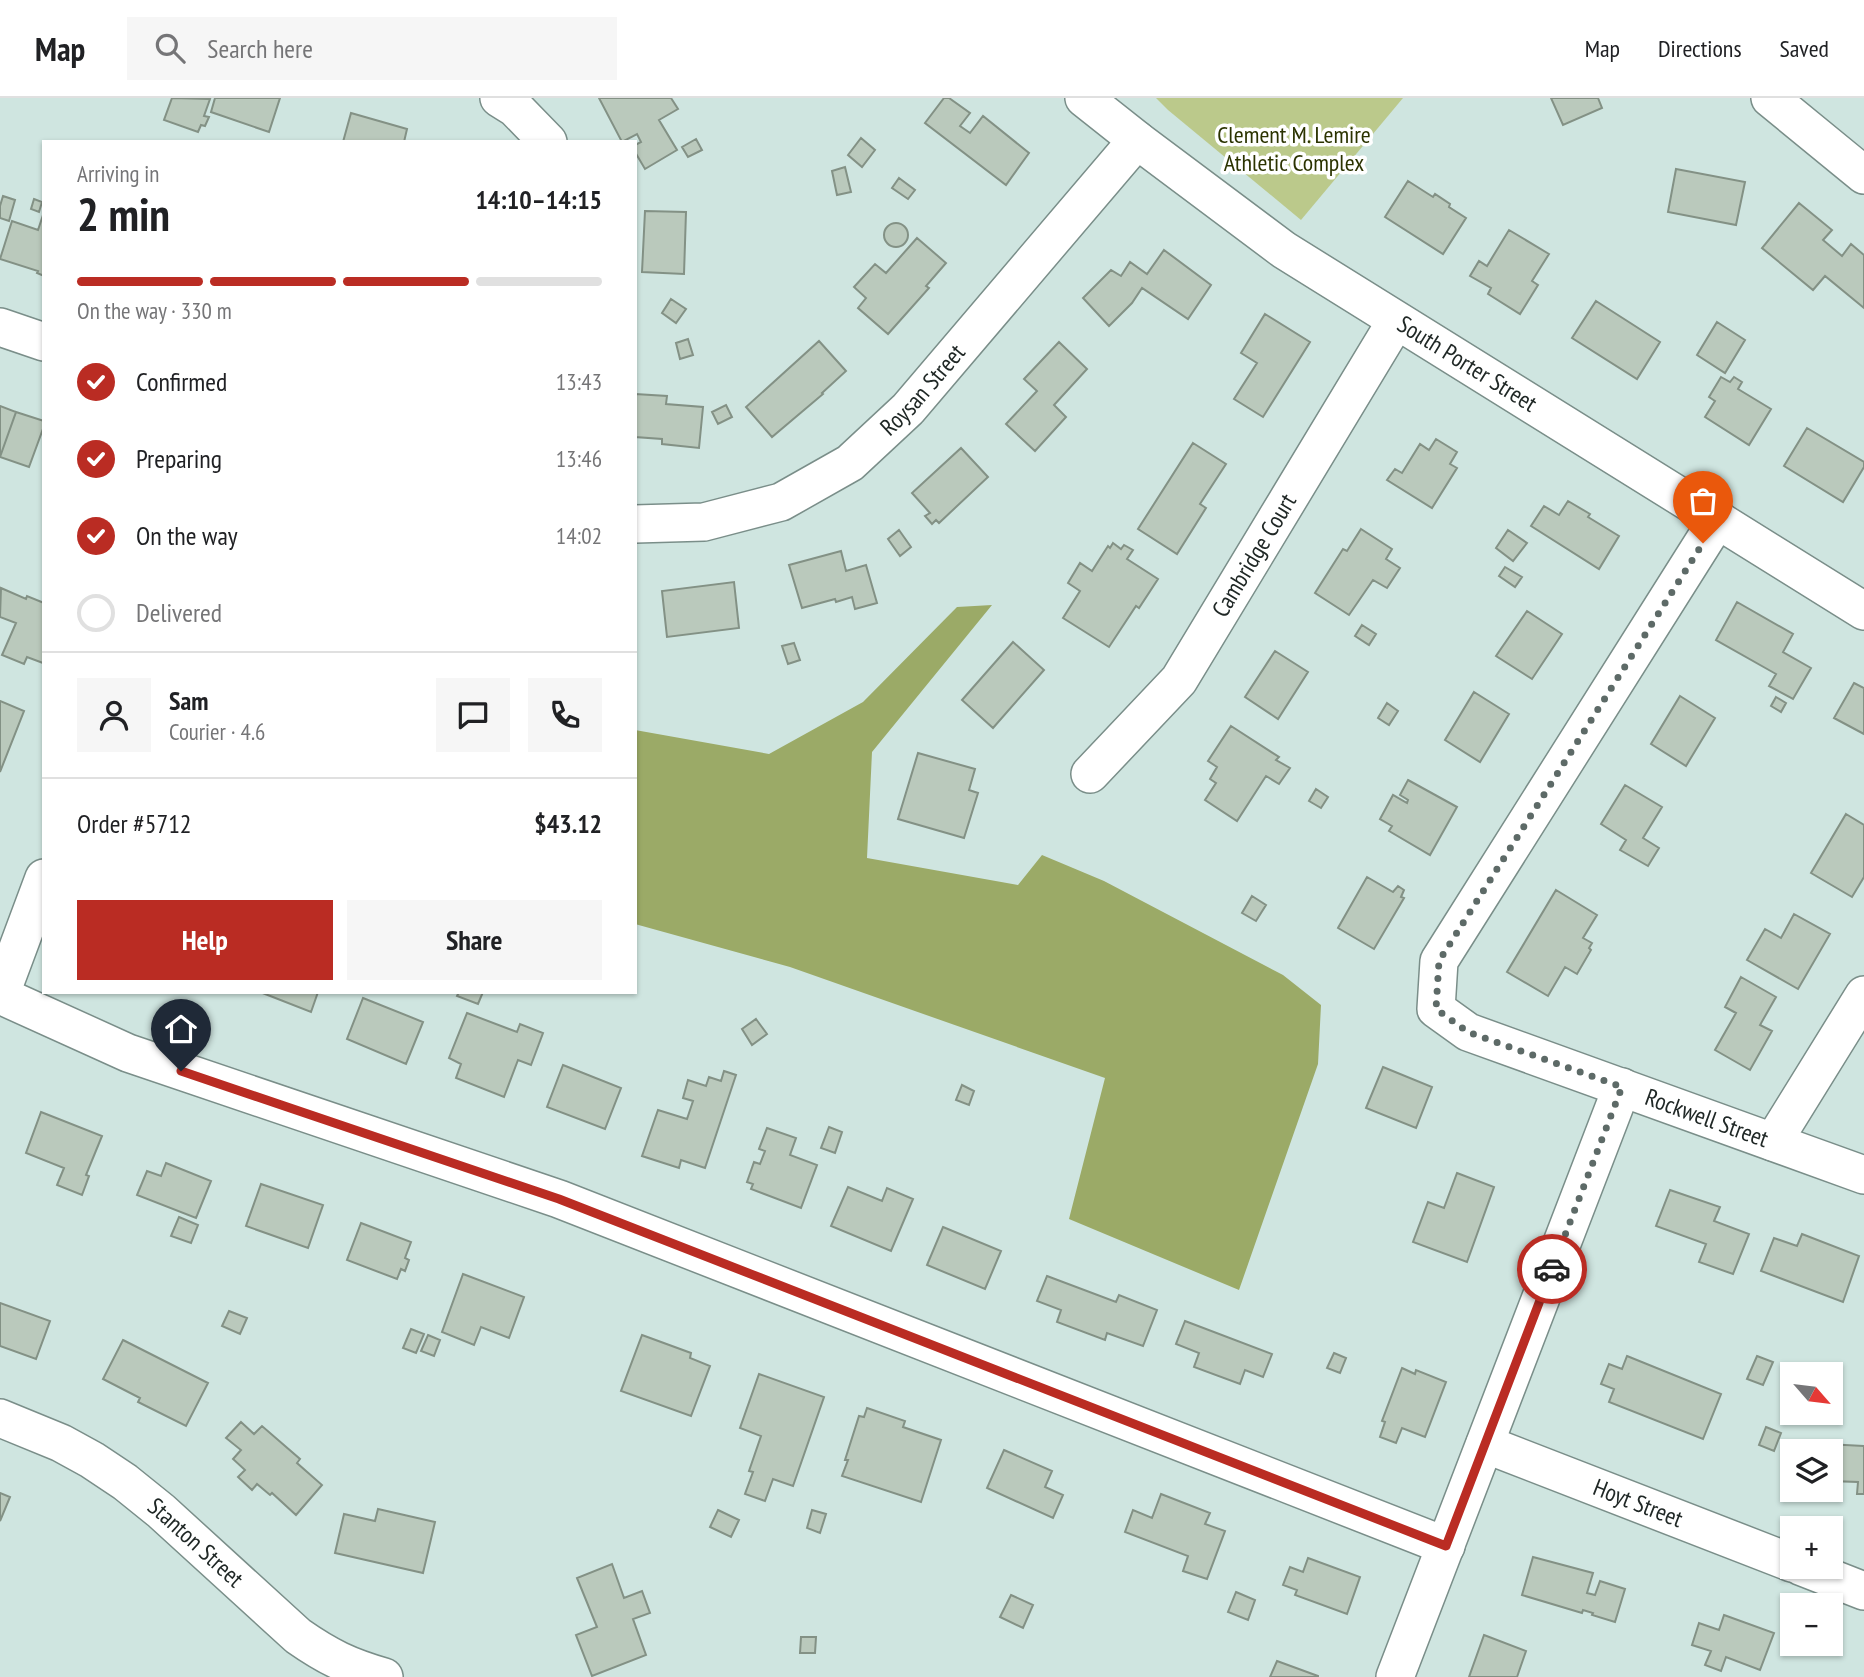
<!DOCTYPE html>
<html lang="en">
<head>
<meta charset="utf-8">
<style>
	:root { --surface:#fff; --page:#f6f6f6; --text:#202124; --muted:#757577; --line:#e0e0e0; --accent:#ba2c23 }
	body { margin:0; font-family:"PT Sans Narrow",sans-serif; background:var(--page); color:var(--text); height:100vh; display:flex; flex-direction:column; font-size:26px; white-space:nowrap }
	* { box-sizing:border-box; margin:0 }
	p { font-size:23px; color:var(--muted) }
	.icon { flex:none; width:38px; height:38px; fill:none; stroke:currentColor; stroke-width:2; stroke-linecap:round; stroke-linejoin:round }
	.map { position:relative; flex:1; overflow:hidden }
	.sheet { position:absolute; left:42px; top:42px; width:595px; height:854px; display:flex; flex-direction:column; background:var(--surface); border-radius:0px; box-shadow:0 2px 5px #0004 }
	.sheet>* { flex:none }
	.needle { width:46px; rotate:118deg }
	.tools { position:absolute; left:1780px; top:1264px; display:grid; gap:14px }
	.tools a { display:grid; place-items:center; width:63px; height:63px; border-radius:0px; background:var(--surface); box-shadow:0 2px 5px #0004; font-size:35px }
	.pin { position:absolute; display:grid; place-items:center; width:60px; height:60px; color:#fff; margin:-72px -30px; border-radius:50% 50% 50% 0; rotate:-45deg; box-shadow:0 0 7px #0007 }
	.pin .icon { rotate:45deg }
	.courier { position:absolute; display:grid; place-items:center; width:70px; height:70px; margin:-35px; border:5px solid #ba2c23; border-radius:50%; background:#fff; color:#222; box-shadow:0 2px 9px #0007 }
	.headline em { font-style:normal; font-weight:600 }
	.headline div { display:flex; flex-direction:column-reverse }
	.headline { display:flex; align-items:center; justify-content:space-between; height:119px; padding:0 35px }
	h1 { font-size:46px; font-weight:600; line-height:52px }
	.bar { display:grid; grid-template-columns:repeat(4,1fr); gap:10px 7px; align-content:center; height:84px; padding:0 35px }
	.bar i { height:9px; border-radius:5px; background:var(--line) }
	.bar .on { background:var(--accent) }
	.bar p { grid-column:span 4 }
	.line { display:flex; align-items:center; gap:18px; padding:0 35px; border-top:2px solid var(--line) }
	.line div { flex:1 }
	.round { display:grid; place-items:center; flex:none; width:74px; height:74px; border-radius:0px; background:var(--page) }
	ol { padding:0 35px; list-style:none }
	li { display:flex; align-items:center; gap:21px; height:77px }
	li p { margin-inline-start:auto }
	li .icon { padding:7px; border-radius:50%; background:var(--accent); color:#fff; stroke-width:4 }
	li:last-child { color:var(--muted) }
	li i { width:38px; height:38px; border:4px solid var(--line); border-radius:50% }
	.primary-button { display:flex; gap:14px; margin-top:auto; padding:14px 35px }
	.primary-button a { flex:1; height:80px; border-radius:0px; background:var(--accent); color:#fff; font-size:28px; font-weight:600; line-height:80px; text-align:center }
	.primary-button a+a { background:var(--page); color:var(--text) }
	header { display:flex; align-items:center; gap:42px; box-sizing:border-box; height:98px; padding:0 35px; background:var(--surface); border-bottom:2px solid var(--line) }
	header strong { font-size:33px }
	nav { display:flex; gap:38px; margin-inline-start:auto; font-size:24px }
	.search { width:490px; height:63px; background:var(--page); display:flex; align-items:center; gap:18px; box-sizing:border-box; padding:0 24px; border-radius:0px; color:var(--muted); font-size:26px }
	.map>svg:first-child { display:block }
	.green { fill:#bbc98b }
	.forest { fill:#9baa67 }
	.building { fill:#bac9bc; stroke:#839185; stroke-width:2 }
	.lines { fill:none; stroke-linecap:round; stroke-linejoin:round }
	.minor-casing { stroke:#7a8e89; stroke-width:40 }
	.minor { stroke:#fff; stroke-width:37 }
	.done { stroke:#5d6a67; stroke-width:7; stroke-dasharray:0 12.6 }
	.route { stroke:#ba2c23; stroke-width:9 }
	.labels { text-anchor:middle; stroke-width:7; stroke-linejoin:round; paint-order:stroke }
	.park-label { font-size:24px; fill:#2b3300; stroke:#fff }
	.street-label { font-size:24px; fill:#202826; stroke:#fff }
</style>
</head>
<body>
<header>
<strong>Map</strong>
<div class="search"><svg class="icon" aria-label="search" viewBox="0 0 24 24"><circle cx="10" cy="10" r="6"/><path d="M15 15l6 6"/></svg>Search here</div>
<nav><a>Map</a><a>Directions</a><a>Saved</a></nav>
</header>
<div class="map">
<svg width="1864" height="1579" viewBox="0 0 1864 1579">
	<rect width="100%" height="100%" fill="#cfe5e0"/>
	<!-- green -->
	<path class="green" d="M1156,0H1403L1301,122L1168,12Z"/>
	<!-- forest -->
	<path class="forest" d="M992,507L872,654L867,760L1018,787L1042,757L1104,783L1283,877L1321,907L1318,966L1239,1192L1069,1121L1105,980L790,869L635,826V632L769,656L863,604L957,509Z"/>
	<!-- building -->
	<path class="building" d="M172,0L210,1L204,18L209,19L205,28L201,27L198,34L164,22Z
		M215,0H280L269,34L211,14Z
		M599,0H671L678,11L659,22L677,52L645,71L635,54V47L641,44L637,36L622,44Z
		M944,0H949L970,15L960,28L970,35L983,18L1029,55L1006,87L925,25Z
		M1551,0H1598L1602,10L1563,27Z
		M351,15L407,31L404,44H343Z
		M861,40L875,52L862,69L848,57Z
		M696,41L702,52L688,59L682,49Z
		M845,69L851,94L837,97L832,73Z
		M1676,71L1745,84L1736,127L1668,114Z
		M899,80L915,92L908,101L892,90Z
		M1408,83L1433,99L1435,96L1450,106L1449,109L1466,120L1443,156L1385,119Z
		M3,98L15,102L9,123L0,120V108Z
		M34,101L42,104L39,114L31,111Z
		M1799,105L1832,132L1823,142L1842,158L1851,146L1864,157V210L1825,178L1813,192L1762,150Z
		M645,113L686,114L684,176L642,174Z
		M44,114V178L37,175L38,173L0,161L12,123L38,132Z
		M884 137a12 12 0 1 1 24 0a12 12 0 1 1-24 0Z
		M1509,132L1549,156L1532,183L1538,187L1520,216L1488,196L1491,190L1470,178L1479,163L1487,168Z
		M917,140L946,165L926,188L929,190L888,236L858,210L866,200L854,189L875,166L886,175Z
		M1164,152L1211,187L1188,221L1142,190L1132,205L1109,228L1083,200L1111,172L1121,178L1130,164L1147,176Z
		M671,201L686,211L676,225L662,215Z
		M1596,203L1660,244L1637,281L1572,240Z
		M1265,216L1310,244L1263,319L1234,301L1257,265L1241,255Z
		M1717,224L1745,242L1725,275L1697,257Z
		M688,241L693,257L680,261L676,245Z
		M819,243L846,273L822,295L823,296L772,339L746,309Z
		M1059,244L1087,271L1054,307L1066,319L1035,353L1006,326L1037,293L1024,281Z
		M1721,279L1730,284L1734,279L1742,284L1738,291L1771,311L1749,347L1705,319L1715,303L1709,299Z
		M635,296L667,298L666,306L703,309L699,350L662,346V341L635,339Z
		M726,307L732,319L718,326L712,314Z
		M0,308L16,314L0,359Z
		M16,314L44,323V328L29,369L0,359Z
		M1807,330L1864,364V369L1843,404L1784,368Z
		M1436,341L1457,354L1450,366L1457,370L1432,410L1387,382L1395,371L1402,375L1420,346L1429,352Z
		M1193,345L1226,366L1200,406L1206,410L1177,456L1138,431Z
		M961,350L988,379L939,425L936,422L932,426L925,418L930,415L912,395Z
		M1568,403L1590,416L1588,419L1619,438L1599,471L1531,428L1544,408L1559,417Z
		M1361,431L1392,451L1386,461L1400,470L1387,490L1373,482L1349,517L1315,495L1343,451L1347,453Z
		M899,432L911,449L900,458L888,441Z
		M1508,432L1527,445L1513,463L1496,450Z
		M1113,445L1121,451L1124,447L1133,452L1127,461L1158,481L1139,510L1136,508L1109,549L1063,520L1080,493L1068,485L1080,465L1092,473L1108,448L1110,450Z
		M841,453L846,473L866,467L877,505L855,511L852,499L836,504L835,501L802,510L789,467Z
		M1505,469L1522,479L1515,489L1499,478Z
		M734,484L739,530L667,539L662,493Z
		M1,490L26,501L27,498L44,505L43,565L27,559L24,566L2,557L16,525L0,519Z
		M1737,504L1793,536L1783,554L1811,570L1793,601L1769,588L1776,576L1716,542Z
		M1527,513L1562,536L1532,581L1496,558Z
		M1362,527L1376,536L1369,547L1355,538Z
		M1013,544L1044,572L993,630L962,602Z
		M794,545L800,562L788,566L782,548Z
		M1275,553L1308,574L1278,621L1245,599Z
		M1854,585L1864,590V636L1834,620Z
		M1474,594L1509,616L1480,664L1445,642Z
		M1680,598L1715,620L1686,668L1651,646Z
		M1776,599L1786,605L1781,614L1771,608Z
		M0,603L24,613L0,674Z
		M1387,605L1398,613L1389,627L1378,620Z
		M1231,628L1279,659L1276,662L1290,670L1279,686L1266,678L1237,723L1205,702L1216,685L1210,681L1217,669L1208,663Z
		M918,655L975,671L969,692L978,695L964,740L898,721Z
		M1408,682L1457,709L1430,757L1389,733L1392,728L1380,721L1393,697L1407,705L1408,702L1400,697Z
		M1625,687L1662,709L1643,740L1659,750L1648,768L1620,752L1626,742L1601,726Z
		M1316,691L1328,699L1321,710L1309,703Z
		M1846,716L1864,727V779L1852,799L1811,775Z
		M1367,779L1393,794L1398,788L1404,792L1401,799L1404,800L1374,851L1338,830Z
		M1556,792L1597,817L1583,840L1592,845L1589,850L1591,852L1577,876L1565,869L1548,898L1507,874Z
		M1252,798L1266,807L1256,823L1242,815Z
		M1794,816L1830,836L1798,891L1747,862L1765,831L1781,840Z
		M1741,879L1776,899L1760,927L1772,933L1750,972L1715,952L1736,915L1725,909Z
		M260,894H318L311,914Z
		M459,894H483L478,906L457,898Z
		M363,900L423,924L406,966L347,941Z
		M467,915L517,934L520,926L543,935L531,967L518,962L504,999L456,980L461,966L449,960Z
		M756,921L767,936L752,947L742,931Z
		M563,967L621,990L605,1031L547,1009Z
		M1383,969L1432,989L1416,1030L1366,1010Z
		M724,973L736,977L705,1070L681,1062L679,1070L642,1058L658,1012L687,1021L693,1003L683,1000L688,982L706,988L709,979L721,983Z
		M962,987L974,993L969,1007L956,1002Z
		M41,1014L102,1038L86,1077L89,1078L82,1097L57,1087L64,1070L26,1055Z
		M829,1029L842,1034L835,1055L821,1050Z
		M767,1030L796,1040L790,1057L817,1067L801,1110L751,1091L753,1086L747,1084L754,1064L760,1066L765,1053L759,1051Z
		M166,1065L211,1083L196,1120L137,1097L147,1073L161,1078Z
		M1457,1075L1494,1089L1467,1164L1413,1144L1428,1104L1444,1110Z
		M261,1086L323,1107L308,1150L246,1128Z
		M848,1089L882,1103L887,1090L913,1101L891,1153L831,1128Z
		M1670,1092L1720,1109L1714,1123L1749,1136L1733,1176L1699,1164L1706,1146L1656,1128Z
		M179,1119L198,1127L191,1145L171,1138Z
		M361,1125L411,1144L405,1160L409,1162L405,1173L401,1171L397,1181L347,1162Z
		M943,1129L1001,1153L985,1191L927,1167Z
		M1802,1136L1859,1158L1843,1204L1761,1173L1774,1140L1797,1148Z
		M463,1176L524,1199L509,1240L481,1229L474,1247L442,1234Z
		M1047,1178L1116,1204L1119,1197L1157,1212L1143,1248L1107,1235L1105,1242L1057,1224L1061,1212L1037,1203Z
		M0,1205L50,1223L36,1261L0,1248Z
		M229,1213L247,1220L240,1236L222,1228Z
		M1185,1223L1272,1256L1263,1279L1245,1272L1240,1286L1194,1269L1199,1255L1176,1246Z
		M411,1231L424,1236L416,1255L403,1250Z
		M428,1237L440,1242L434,1258L421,1253Z
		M642,1237L691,1255L690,1260L710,1268L691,1318L621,1293Z
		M123,1242L208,1285L186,1328L138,1304L140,1300L103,1281Z
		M1334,1255L1346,1260L1340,1275L1327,1270Z
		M1627,1258L1721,1296L1703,1341L1609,1304L1614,1291L1601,1286L1609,1266L1622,1271Z
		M1757,1258L1773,1264L1763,1287L1747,1281Z
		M1402,1270L1415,1276L1416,1272L1446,1284L1425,1339L1402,1330L1396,1345L1380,1339L1385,1324L1382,1323Z
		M759,1276L824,1299L793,1388L773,1381L765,1403L745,1396L753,1374L749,1373L761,1338L740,1330Z
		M867,1310L905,1323L903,1329L941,1342L921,1404L842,1378L848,1362H845L859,1318L864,1319Z
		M241,1324L254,1336L262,1328L300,1361L297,1365L322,1387L296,1417L272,1395L270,1397L257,1386L252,1392L238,1379L245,1372L233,1361L241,1352L226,1340Z
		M1766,1329L1781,1335L1774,1353L1759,1347Z
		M1826,1346L1864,1348V1396H1857L1858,1384L1830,1383V1353H1826Z
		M1004,1352L1052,1373L1045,1389L1063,1397L1053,1420L987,1390Z
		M0,1395L10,1399L0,1423Z
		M1161,1396L1210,1415L1205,1426L1225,1433L1207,1481L1183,1473L1188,1458L1125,1434L1133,1412L1152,1420Z
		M378,1411L435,1424L423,1475L335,1455L344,1416L375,1423Z
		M718,1412L739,1422L731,1439L710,1429Z
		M812,1412L826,1416L820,1435L807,1430Z
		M1533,1459L1593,1475L1587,1495L1595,1497L1600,1483L1625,1491L1615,1524L1592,1517L1593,1515L1583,1512L1582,1515L1522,1497Z
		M1308,1460L1360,1479L1347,1516L1295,1497L1297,1492L1283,1487L1290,1469L1303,1474Z
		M612,1466L624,1500L642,1493L650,1515L633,1521L646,1557L592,1578L576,1537L597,1529L577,1480Z
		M1236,1494L1255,1502L1248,1522L1228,1514Z
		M1011,1497L1033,1507L1023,1530L1000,1519Z
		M1724,1517L1774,1535L1760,1572L1726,1559L1721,1573L1705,1567L1711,1553L1692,1547L1699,1525L1719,1532Z
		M1484,1537L1526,1553L1517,1579H1469Z
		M801,1539H816L815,1555H800Z
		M1277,1563L1318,1578V1579H1270Z"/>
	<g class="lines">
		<defs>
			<g id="minor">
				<path d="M499,0L515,10L548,44"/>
				<path id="s1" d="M1084,0L1137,42L1284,152L1864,513"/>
				<path d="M1770,0L1864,77"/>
				<path d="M0,229L44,244"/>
				<path id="s2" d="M1718,421L1439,863L1436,911L1468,934L1864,1077"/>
				<path id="s3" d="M635,426L704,424L781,404L850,365L908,311L1137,42"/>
				<path id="s4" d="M1090,676L1179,582L1396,223"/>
				<path d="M0,897L128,955L559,1101L1446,1448"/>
				<path d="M0,898L44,780"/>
				<path d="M1773,1044L1864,897"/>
				<path id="s5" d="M0,1320L61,1345L92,1362L125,1384L161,1413L298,1538C328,1559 349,1569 384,1579"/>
				<path id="s6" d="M1485,1346L1792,1465"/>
				<path d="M1800,1468L1864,1493"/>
				<path d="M1395,1579L1622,989"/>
			</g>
		</defs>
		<!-- minor casing -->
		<use href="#minor" class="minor-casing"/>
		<!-- minor -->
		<use href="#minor" class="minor"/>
	</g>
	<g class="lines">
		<!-- done -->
		<path class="done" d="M1552,1171L1622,989L1468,934L1436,911L1439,863L1703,445"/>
		<!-- route -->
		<path class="route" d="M181,973L559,1101L1446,1448L1552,1171"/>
	</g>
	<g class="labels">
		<!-- park labels -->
		<g class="park-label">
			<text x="1294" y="45">Clement M. Lemire<tspan x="1294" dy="28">Athletic Complex</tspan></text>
		</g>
		<!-- street labels -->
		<g class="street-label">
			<text dy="8" stroke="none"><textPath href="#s1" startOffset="467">South Porter Street</textPath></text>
			<text dy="8" stroke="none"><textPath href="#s3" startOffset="331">Roysan Street</textPath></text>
			<text dy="8" stroke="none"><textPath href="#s4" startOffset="275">Cambridge Court</textPath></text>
			<text dy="8" stroke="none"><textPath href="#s2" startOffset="864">Rockwell Street</textPath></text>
			<text dy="8" stroke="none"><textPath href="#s6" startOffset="164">Hoyt Street</textPath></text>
			<text dy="8" stroke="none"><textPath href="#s5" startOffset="234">Stanton Street</textPath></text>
		</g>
	</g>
</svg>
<div class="tools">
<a><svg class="needle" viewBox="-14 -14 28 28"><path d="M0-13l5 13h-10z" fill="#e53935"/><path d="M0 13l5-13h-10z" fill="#757577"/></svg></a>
<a><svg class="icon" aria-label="layers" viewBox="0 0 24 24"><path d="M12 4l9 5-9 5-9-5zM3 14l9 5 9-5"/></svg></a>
<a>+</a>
<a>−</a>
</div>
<div class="pin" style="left:1703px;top:445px;background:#ea580c"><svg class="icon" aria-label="bag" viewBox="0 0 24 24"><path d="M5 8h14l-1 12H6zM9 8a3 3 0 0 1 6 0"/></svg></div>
<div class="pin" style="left:181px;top:973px;background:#1f2937"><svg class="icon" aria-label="home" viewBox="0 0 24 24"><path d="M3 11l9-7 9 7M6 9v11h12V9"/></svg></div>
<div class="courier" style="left:1552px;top:1171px"><svg class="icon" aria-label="car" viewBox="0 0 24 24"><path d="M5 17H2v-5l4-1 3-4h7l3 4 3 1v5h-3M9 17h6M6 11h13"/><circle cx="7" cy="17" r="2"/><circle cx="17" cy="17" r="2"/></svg></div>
<section class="sheet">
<div class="headline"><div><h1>2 min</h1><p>Arriving in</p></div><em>14:10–14:15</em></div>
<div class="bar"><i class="on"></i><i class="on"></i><i class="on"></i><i></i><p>On the way · 330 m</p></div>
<ol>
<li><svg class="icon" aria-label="check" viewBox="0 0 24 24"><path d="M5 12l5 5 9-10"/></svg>Confirmed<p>13:43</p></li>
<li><svg class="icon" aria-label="check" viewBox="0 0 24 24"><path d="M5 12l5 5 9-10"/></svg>Preparing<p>13:46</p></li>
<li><svg class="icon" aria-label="check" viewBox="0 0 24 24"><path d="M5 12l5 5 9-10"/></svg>On the way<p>14:02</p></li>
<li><i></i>Delivered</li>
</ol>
<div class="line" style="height:126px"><a class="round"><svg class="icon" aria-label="person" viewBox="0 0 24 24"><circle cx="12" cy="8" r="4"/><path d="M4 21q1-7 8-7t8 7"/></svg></a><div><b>Sam</b><p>Courier · 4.6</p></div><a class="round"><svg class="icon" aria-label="chat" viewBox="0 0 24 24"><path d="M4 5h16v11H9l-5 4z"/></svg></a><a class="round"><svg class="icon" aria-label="phone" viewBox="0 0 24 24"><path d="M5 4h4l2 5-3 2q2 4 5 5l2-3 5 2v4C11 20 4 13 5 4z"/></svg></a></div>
<div class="line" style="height:91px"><div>Order #5712</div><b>$43.12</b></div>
<div class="primary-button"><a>Help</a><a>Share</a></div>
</section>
</div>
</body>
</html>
